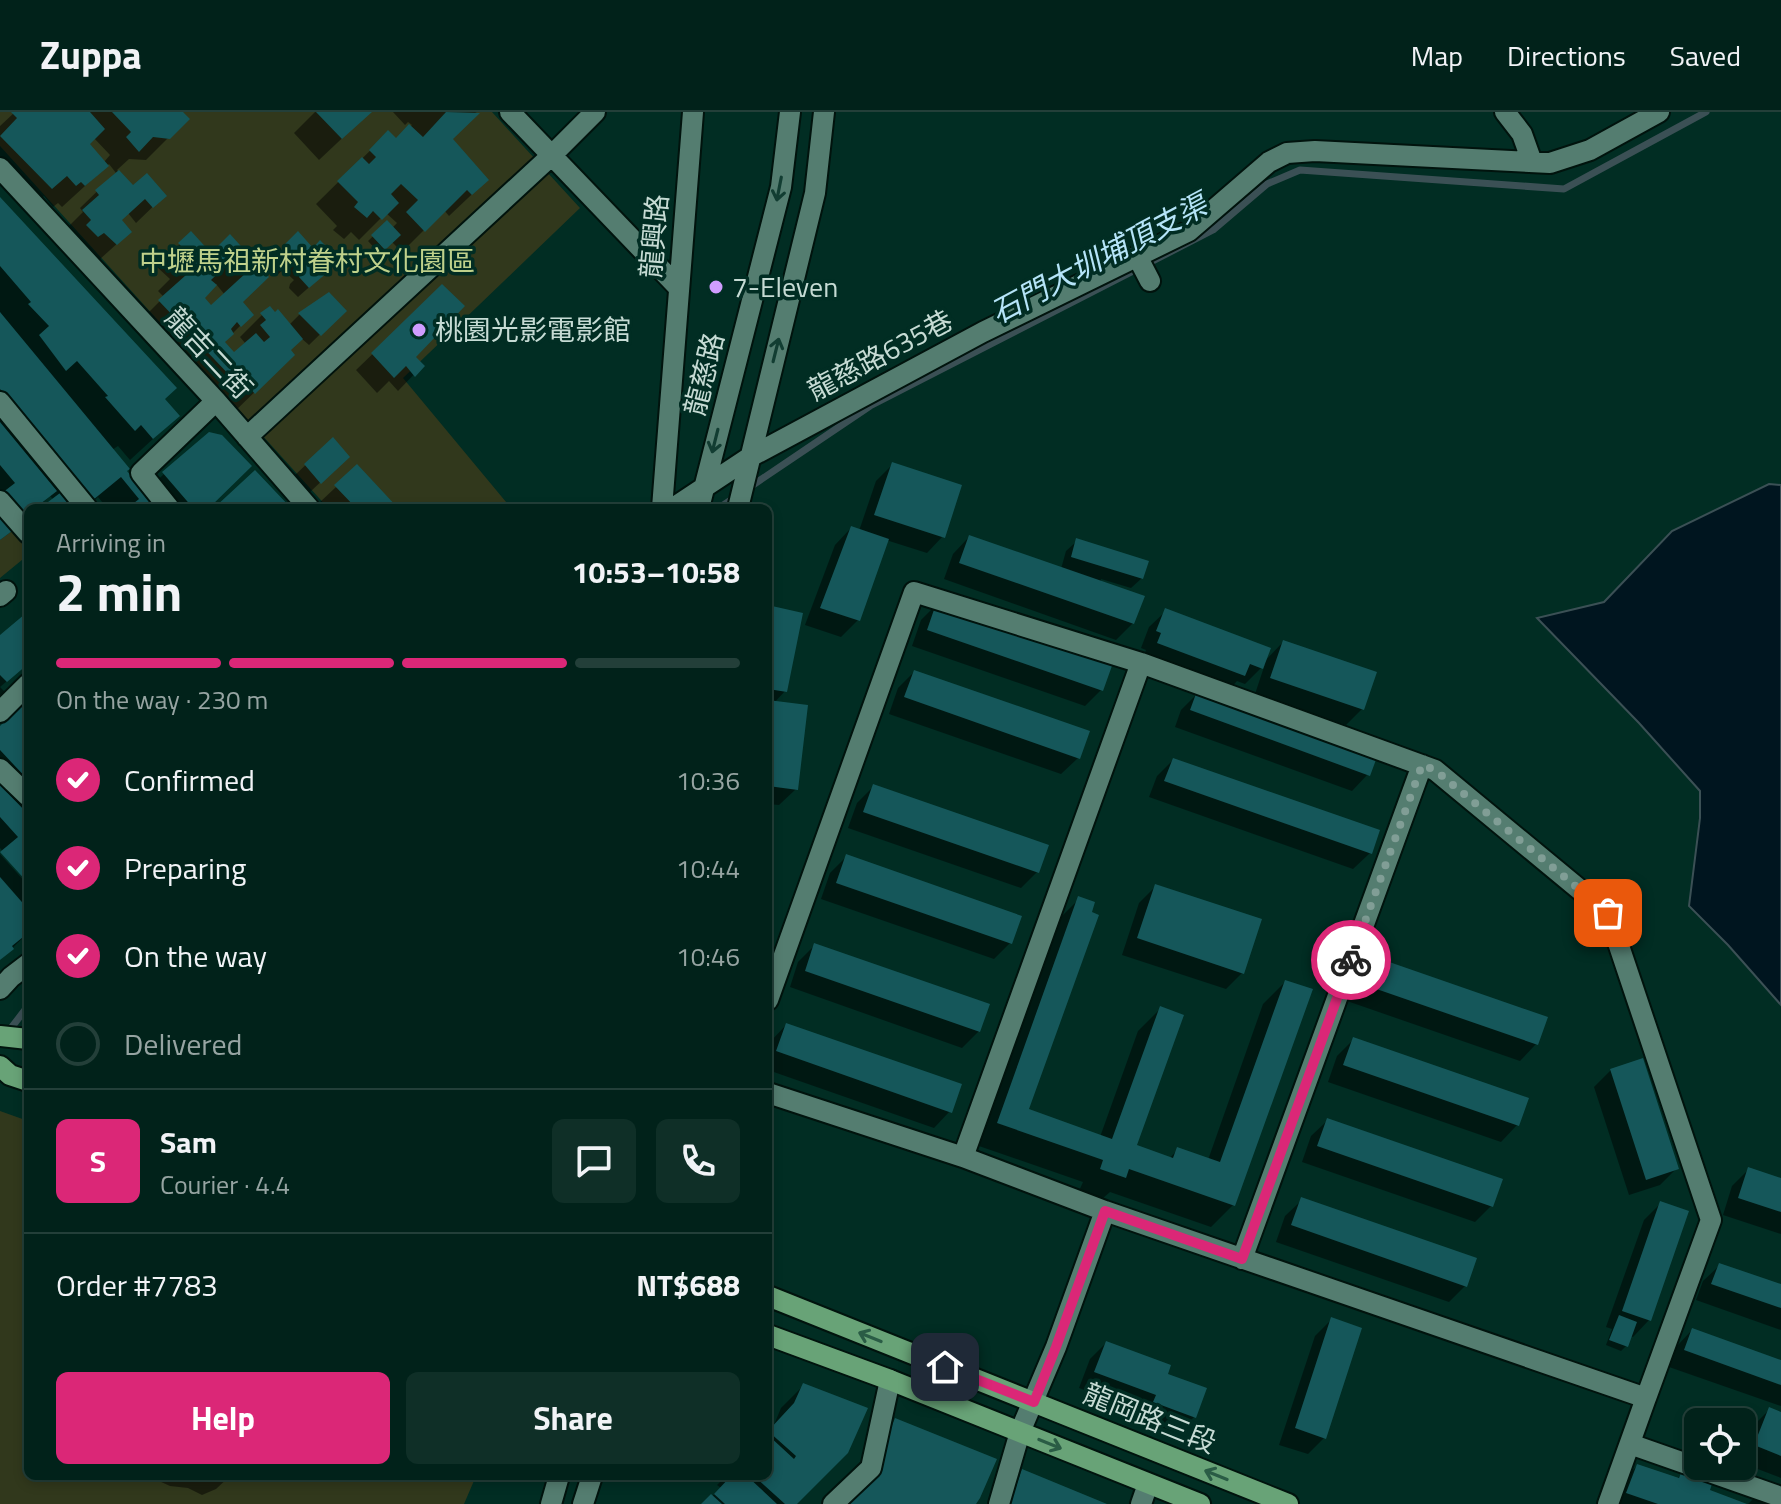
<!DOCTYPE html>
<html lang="en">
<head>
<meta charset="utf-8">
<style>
	:root { --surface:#01221a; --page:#0f2f27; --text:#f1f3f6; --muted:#96a4a2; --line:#233f39; --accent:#db2777 }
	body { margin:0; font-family:"Titillium Web","Noto Sans TC",sans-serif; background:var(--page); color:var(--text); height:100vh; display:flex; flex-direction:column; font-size:30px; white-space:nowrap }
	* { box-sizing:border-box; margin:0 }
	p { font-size:26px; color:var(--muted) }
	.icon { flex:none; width:44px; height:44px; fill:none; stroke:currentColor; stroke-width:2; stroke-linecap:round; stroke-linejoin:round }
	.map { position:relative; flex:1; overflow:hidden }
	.panel { position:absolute; left:24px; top:392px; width:748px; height:976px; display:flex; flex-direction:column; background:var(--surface); border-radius:12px; box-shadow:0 4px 12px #0003,0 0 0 2px var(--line) }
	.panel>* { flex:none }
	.controls { position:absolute; left:1684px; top:1296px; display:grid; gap:16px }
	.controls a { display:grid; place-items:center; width:72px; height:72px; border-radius:12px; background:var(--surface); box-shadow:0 4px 12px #0003,0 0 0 2px var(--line); font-size:40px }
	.pin { position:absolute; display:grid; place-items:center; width:68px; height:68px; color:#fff; margin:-34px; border-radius:16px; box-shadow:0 4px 12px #0006 }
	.courier { position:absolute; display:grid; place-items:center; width:80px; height:80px; margin:-40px; border:6px solid #db2777; border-radius:50%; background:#fff; color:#222; box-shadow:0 2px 10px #0007 }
	.summary em { font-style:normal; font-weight:700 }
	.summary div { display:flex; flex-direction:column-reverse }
	.summary { display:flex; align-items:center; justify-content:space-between; height:136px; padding:0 32px }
	h1 { font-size:52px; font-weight:700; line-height:60px }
	.bar { display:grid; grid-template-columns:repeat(4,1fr); gap:12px 8px; align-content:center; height:96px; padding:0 32px }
	.bar i { height:10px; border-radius:6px; background:var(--line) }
	.bar .on { background:var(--accent) }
	.bar p { grid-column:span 4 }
	.line { display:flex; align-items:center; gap:20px; padding:0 32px; border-top:2px solid var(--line) }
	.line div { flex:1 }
	.round { display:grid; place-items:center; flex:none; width:84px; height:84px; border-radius:12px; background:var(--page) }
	ol { padding:0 32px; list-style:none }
	li { display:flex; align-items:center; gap:24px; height:88px }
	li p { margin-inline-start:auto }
	li .icon { padding:8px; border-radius:50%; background:var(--accent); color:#fff; stroke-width:4 }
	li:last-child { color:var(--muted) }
	li i { width:44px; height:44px; border:4px solid var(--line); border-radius:50% }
	.action { display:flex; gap:16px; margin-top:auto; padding:16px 32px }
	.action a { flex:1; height:92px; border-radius:12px; background:var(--accent); color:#fff; font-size:32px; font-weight:700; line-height:92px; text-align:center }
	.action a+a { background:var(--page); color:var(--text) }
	header { display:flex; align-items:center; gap:48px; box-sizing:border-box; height:112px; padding:0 40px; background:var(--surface); border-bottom:2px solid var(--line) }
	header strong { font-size:38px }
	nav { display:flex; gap:44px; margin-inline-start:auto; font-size:28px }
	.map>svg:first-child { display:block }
	.green { fill:#31381c }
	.water { fill:#00151f; stroke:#3b5055; stroke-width:2 }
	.shadow { fill:#0007; fill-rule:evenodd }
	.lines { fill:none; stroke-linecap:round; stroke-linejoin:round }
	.stream { stroke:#3b5055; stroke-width:7 }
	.building { fill:#15575a; fill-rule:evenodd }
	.minor-casing { stroke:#01130d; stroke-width:24 }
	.major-casing { stroke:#01130d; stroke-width:24 }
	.minor { stroke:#547d70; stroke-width:20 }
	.major { stroke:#68a377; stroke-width:20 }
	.oneway { stroke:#123d32 }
	.oneway2 { stroke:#2a5c45 }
	.done { stroke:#819e96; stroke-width:8; stroke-dasharray:0 14.4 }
	.route { stroke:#db2777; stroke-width:10 }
	.poi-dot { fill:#d09dfe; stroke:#012d23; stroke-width:3 }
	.labels { text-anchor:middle; stroke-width:7; stroke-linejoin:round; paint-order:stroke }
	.street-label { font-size:28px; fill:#c6dbd4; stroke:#012d23 }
	.park-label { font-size:28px; fill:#bfd18b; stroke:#012d23 }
	.poi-label { font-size:28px; fill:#c6dbd4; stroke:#012d23; text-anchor:start }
	.water-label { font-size:30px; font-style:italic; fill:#b5e4f8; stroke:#012d23 }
</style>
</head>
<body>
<header>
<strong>Zuppa</strong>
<nav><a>Map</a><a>Directions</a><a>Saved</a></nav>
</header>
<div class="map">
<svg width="1781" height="1392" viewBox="0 0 1781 1392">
	<rect width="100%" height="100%" fill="#012d23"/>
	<!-- green -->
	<path class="green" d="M0,0H492L580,96L403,266L511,396H328L0,34Z
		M12,419L28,435V443L0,466V428Z
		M0,999L28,1009V1364H476L464,1392H0Z"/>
	<!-- water -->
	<path class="water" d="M1769,372L1781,373V893L1728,833L1689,794L1700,706V679L1639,611L1537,506L1604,490L1672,419Z"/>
	<!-- shadow -->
	<path class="shadow" d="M15,0H181L187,7L146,48L129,47L117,58L133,76L164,84L136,111L128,101L120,109L130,120L99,148L67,116L83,100L80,96L116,61L109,52L62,95L58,91L53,95L44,84L28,98L0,68V14ZM93,25L110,43L104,50L88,33Z
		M315,0H370L319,48L294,21Z
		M393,0H475L477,1L450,28L487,68L449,104L444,98L402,140L392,130L379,141L368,129L387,111L392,116L397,111L386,101L359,128L351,120L344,127L333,118L337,114L316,92L388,21L396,28L412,13L408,10L405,13Z
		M0,88L178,304L130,348L118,334L112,338L125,359L155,396H107L98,385L85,396H44L54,388L50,384L37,396H28V403L9,418L0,428Z
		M190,122L210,143L230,125L266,165L241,190L251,203L223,231L234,243L245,231L240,225L262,203L289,213L299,203L328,183L344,199L309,233L301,226L289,238L293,243L232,302L138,211L164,185L158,179L170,167L157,155ZM216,172L225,183L211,195L202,185Z
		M298,122L317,150L315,170L298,185L289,176L290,172L294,168L283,158L277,163L272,157L280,150L275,145Z
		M442,175L413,245L422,254L398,279L389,269L377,281L356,258Z
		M333,327L347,345L309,381L294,364Z
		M892,353L943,424L927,441L886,428L858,508L841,525L805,513L835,433L851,416L859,419L876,369Z
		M164,362L207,396H163L147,378Z
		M336,375L395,396H324L319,391Z
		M969,425L1061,457L1066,439L1077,429L1142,466L1131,476L1101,467L1100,471L1133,511L1116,528L944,467L953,442Z
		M937,492L1101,578L1085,594L912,534L921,508Z
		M773,497L785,579L774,591L796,677L779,693L768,692V501Z
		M1166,499L1263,551L1283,530L1362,597L1346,613L1255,582L1265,552L1245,572L1237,569L1227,580L1142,548L1146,538L1141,536L1149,515Z
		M28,503V551L0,575L5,580L0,585V526Z
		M914,560L1078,646L1061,662L889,602L898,576Z
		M1198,581L1368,662L1352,679L1175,615L1181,598Z
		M28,589V700L23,704L28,708V769L0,736V617Z
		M1173,648L1370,741L1353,757L1149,685L1157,664Z
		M874,674L1037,760L1021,776L848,716L857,691Z
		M0,742L26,771L28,769V821L0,848Z
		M846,745L1010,831L994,847L821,787L830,761Z
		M1156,774L1242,861L1226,877L1122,843L1139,791Z
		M1079,787L1027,999L1100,1025L1138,919L1160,897L1135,1035L1169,1047L1178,1037L1208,1048L1263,892L1285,870L1310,879L1233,1093L1211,1115L1110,1080L1102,1087L1079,1079L1083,1070L976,1033L1057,809Z
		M815,833L979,919L962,936L790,875L798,850Z
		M1373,846L1536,932L1520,949L1347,889L1356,863Z
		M786,913L950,999L934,1016L768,958V935L770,930Z
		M1354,927L1517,1013L1501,1030L1328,970L1337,944Z
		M1611,958L1677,1056L1660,1073L1629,1083L1594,975Z
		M1328,1008L1491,1094L1475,1110L1302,1050L1311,1024Z
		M1749,1057L1781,1068V1122L1723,1103L1732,1074Z
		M1302,1088L1465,1174L1449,1190L1276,1130L1285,1104Z
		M1660,1092L1649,1208L1633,1225L1630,1224L1626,1234L1621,1239L1606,1233L1612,1217L1606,1215L1644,1108Z
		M1720,1153L1781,1174V1218L1696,1188L1703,1169Z
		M1331,1208L1324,1326L1308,1342L1279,1333L1315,1224Z
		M1692,1218L1781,1250V1294L1669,1255L1676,1235Z
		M1106,1231L1165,1263L1194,1305L1178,1321L1138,1307L1141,1299L1079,1276L1090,1247Z
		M803,1274L795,1392H704L721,1376L717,1373L726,1364H768V1320L773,1315L781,1296Z
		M1770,1297L1781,1302V1366L1742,1351V1342L1753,1314Z
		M1637,1354L1677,1367L1681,1363L1707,1380L1743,1392H1613L1621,1370Z
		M1023,1360L1102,1392H1001L1006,1376Z
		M154,1364H230L216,1377L202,1383L188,1376L170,1374L159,1369Z
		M1755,1385L1776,1392H1748Z"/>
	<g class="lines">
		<!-- stream -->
		<path class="stream" d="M747,377L870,294L1213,118L1267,72L1300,58L1564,77L1706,0
			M719,396L737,384
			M8,920L28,894"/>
	</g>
	<!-- building -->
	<path class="building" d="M11,0H90L105,17L90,32L109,54L85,74L81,70L76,74L67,64L52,77L0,24L17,6Z
		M112,0H183L190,7L170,27L153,25L139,40L126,25L131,20Z
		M316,0H372L342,27Z
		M446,0L480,1L453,27L489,68L472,83L467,78L425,120L406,100L418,88L401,72L391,82L399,91L382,108L373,99L367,106L354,95L358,90L337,69L362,45L369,52L376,45L369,38L388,18L396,26L409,12L423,25Z
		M119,58L133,73L147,61L167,84L153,96L145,87L122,108L132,120L117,133L104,121L98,125L86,113L91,108L82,98L99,83L95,78Z
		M0,85L177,276L165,287L180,304L153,327L141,313L135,319L105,285L108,284L77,249L66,259L39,223L49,214L28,192L31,190L0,154Z
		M387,108L401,123L385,138L371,123Z
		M191,119L211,141L230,122L269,165L243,190L254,203L241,215L237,210L231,217L234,222L225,230L234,240L256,221L264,230L270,225L260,213L266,208L260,201L270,194L275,200L278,197L303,227L291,238L295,243L255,282L239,263L234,268L158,188L186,163L178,156L191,144L178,131ZM234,146L247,160L211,193L205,186L217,173L211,168Z
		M298,119L313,136L320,128L331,139L319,150L328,160L309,176L299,165L300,159L303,156L295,149L289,154L281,145L290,139L284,133Z
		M442,172L465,194L416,245L425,254L415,265L406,254L394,266L371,241Z
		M329,180L347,199L321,224L298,201Z
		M0,200L130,357L127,359L158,396H138L134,391L139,387L121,365L93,388L0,277Z
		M0,310L57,379L35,396H28V402L22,406L2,381L15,371L0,353Z
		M209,320L222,323L252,354L209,396H193L162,360Z
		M333,325L350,345L321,372L304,352Z
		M892,350L962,373L945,426L874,403Z
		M357,352L398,396H356L334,373Z
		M255,358L291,396H214Z
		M60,381L72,396H40Z
		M0,404L12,419L0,428Z
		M851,414L889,427L860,509L820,496Z
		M969,423L1145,484L1134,512L959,451Z
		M1076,426L1149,449L1143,467L1071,445Z
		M937,489L1113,551L1103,579L927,518Z
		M772,494L803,501L787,580L768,577V514Z
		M1165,496L1271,536L1263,557L1250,552L1245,564L1157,531L1161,521L1156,519Z
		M25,502L28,506V552L7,570L0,563V523Z
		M1283,528L1377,560L1364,598L1270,566Z
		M914,558L1090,619L1080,647L904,585Z
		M1197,579L1377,645L1370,664L1190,598Z
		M28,586V668L0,638V614Z
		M768,588L808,593L798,678L768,674Z
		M1173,646L1380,718L1372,742L1164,669Z
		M873,672L1049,733L1039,761L863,700Z
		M0,673L28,702L26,704L28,706V771L0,740L18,725L0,705Z
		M846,742L1022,804L1012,832L836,771Z
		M0,765L28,797V821L12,834L14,837L0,848Z
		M1155,772L1262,807L1244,862L1137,826Z
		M1078,784L1095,790L1092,800L1099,803L1029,997L1112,1027L1160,894L1184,903L1137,1033L1173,1046L1177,1035L1220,1050L1285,868L1313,877L1235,1094L1129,1057L1126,1066L1100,1057L1103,1048L997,1011Z
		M814,831L990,892L980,920L805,859Z
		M1372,844L1548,905L1538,933L1362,872Z
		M786,911L962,972L952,1001L776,939Z
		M1353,925L1529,986L1519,1014L1343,953Z
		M1643,946L1679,1057L1646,1068L1610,957Z
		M1327,1006L1503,1067L1493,1095L1317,1034Z
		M1748,1055L1781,1066V1100L1738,1086Z
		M1301,1085L1477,1146L1467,1175L1291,1113Z
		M1660,1089L1689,1099L1651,1209L1622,1199Z
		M1719,1151L1781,1172V1196L1711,1172Z
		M1619,1203L1637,1210L1628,1235L1609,1228Z
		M1331,1205L1362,1216L1326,1327L1295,1316Z
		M1692,1216L1781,1248V1273L1684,1238Z
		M1106,1229L1171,1253L1168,1262L1207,1276L1196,1306L1153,1290L1156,1283L1094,1260Z
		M803,1271L868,1296L848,1341L797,1392H785L754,1364H768V1323L794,1347L796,1344L768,1319L794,1291Z
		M1769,1295L1781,1300V1344L1754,1333Z
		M895,1306L997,1347L980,1386L976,1392H837L874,1358Z
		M1637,1352L1679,1366L1681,1361L1712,1372L1710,1378L1747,1392H1658L1626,1381Z
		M1022,1357L1107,1392H1010Z
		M731,1364H747L777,1392H725L714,1382Z
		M711,1382L722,1392H701Z"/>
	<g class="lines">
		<defs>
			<path id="minor" d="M510,0L678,175
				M1505,0L1522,22L1532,50
				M0,56L216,289L309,396
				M1137,144L1150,169
				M0,290L87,396
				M247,325L551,44L595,0
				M0,389L28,421
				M169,396L141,361L216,289
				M662,396L693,0
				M673,396L750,345L983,220L1189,119L1269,50L1287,41L1315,39L1550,51L1590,38L1659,0
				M699,396L781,75L790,0
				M738,396L815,81L824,0
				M0,484L6,479
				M0,600L28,572
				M0,657L28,684
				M0,877L11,865L28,852
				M768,888L914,480L1141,551
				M768,981L963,1045
				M1242,1147L1422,653
				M1630,1332L1781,1385
				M551,1392L559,1364
				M583,1392L592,1364
				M833,1392L871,1356L890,1268
				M999,1392L1020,1320L1056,1235L1105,1099L1646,1286L1711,1108L1608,801L1435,658L1141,551L963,1045L1105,1099
				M1141,1392L1148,1372
				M1608,1392L1646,1286"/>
			<path id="major" d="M0,924L28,927
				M0,954L10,963L28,969
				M768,1184L1288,1392
				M768,1223L890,1268L1200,1392"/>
		</defs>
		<!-- minor casing -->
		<use href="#minor" class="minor-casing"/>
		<!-- major casing -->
		<use href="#major" class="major-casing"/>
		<!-- minor -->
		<use href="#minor" class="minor"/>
		<!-- major -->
		<use href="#major" class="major"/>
	</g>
	<!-- one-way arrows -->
	<defs><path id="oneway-shaft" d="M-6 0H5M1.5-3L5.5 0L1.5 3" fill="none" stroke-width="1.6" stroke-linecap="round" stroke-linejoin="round" transform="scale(2)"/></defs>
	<g class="oneway">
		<use href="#oneway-shaft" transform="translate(779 77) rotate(101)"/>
		<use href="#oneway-shaft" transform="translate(776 238) rotate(-76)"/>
		<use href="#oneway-shaft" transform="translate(715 329) rotate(104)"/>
	</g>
	<g class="oneway2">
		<use href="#oneway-shaft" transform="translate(870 1225) rotate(-158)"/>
		<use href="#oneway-shaft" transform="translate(1050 1332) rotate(22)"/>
		<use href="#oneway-shaft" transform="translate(1216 1363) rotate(-158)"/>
	</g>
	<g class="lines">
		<!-- done -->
		<path class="done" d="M1351,848L1422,653L1435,658L1608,801"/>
		<!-- route -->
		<path class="route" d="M945,1255L1034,1290L1056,1235L1105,1099L1242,1147L1351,848"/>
	</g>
	<!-- markers -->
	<g class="poi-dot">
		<circle cx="716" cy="175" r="8"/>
		<circle cx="419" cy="218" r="8"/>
	</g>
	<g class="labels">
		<!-- street labels -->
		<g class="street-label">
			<text transform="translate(654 124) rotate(-85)" y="10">龍興路</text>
			<text transform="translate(209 241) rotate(47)" y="10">龍吉二街</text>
			<text transform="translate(880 243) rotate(-28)" y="10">龍慈路635巷</text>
			<text transform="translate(704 262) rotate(-76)" y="10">龍慈路</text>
			<text transform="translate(1150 1306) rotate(22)" y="10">龍岡路三段</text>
		</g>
		<!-- park labels -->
		<g class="park-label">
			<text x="307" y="159">中壢馬祖新村眷村文化園區</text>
		</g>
		<!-- poi labels -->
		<g class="poi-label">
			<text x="732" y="185">7-Eleven</text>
			<text x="435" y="228">桃園光影電影館</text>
		</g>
		<!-- water labels -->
		<g class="water-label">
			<text transform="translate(1099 147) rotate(-28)" y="10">石門大圳埔頂支渠</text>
		</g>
	</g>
</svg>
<div class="controls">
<a><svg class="icon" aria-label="locate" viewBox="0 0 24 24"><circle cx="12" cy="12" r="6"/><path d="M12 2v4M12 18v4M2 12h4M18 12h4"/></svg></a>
</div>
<div class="pin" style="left:1608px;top:801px;background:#ea580c"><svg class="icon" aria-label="bag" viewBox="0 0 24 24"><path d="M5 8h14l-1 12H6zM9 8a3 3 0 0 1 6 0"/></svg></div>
<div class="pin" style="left:945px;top:1255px;background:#1f2937"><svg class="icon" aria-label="home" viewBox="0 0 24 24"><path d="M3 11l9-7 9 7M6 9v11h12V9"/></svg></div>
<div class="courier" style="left:1351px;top:848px"><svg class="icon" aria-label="bike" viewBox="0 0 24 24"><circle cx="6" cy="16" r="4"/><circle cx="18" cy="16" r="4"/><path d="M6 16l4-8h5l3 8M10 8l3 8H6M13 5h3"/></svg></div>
<section class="panel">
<div class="summary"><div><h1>2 min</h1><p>Arriving in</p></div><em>10:53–10:58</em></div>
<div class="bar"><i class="on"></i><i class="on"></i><i class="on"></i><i></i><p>On the way · 230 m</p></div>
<ol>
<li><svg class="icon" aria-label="check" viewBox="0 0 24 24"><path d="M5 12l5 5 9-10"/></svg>Confirmed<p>10:36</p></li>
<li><svg class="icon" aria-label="check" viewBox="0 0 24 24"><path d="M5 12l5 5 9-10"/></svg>Preparing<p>10:44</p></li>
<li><svg class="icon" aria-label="check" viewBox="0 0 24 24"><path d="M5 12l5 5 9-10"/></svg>On the way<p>10:46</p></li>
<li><i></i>Delivered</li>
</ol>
<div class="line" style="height:144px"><b class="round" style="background:var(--accent);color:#fff">S</b><div><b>Sam</b><p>Courier · 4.4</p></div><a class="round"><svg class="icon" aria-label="chat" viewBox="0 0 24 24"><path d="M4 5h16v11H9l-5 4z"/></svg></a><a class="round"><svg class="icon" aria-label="phone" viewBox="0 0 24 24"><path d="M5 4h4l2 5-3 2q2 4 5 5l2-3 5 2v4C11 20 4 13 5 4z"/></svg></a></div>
<div class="line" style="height:104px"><div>Order #7783</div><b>NT$688</b></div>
<div class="action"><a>Help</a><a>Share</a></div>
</section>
</div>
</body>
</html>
